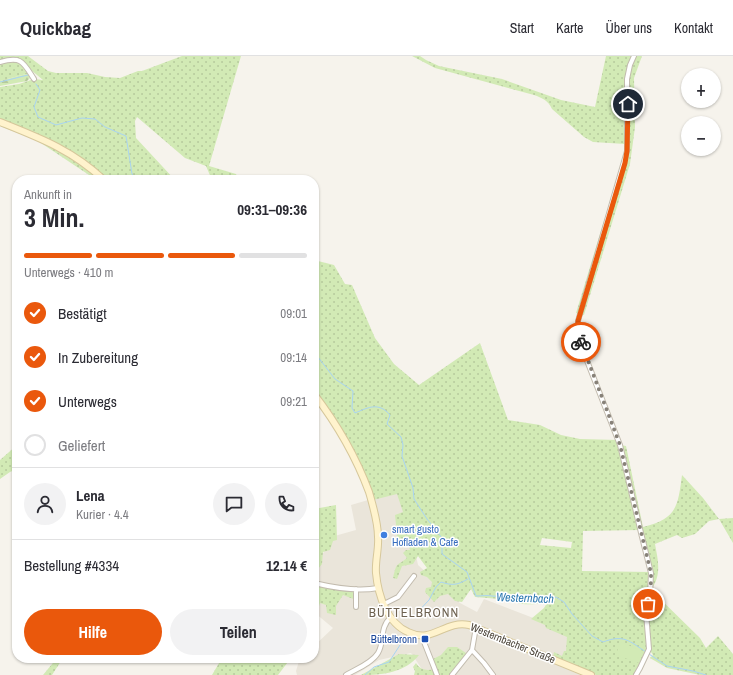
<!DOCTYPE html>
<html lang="de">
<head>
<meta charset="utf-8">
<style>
	:root { --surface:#fff; --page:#f2f2f3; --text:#2b2b33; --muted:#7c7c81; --line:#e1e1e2; --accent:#ea580c }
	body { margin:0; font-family:"Archivo Narrow",sans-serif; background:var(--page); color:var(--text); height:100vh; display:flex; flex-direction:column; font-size:15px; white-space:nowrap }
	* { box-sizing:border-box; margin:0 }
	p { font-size:13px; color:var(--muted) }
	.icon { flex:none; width:22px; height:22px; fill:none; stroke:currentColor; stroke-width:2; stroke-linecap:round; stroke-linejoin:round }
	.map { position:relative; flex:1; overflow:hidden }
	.drawer { position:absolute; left:12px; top:119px; width:307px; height:488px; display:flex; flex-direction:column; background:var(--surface); border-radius:16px; box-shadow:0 1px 3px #0004 }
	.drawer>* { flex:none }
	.controls { position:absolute; left:681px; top:12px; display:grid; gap:8px }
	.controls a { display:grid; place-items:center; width:40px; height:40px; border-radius:50%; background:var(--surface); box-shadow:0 1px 3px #0004; font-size:20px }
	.pin { position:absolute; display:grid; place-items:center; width:34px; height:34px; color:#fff; margin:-17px; border:2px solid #fff; border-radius:50%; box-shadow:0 1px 4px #0007 }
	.courier { position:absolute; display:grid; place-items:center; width:40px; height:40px; margin:-20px; border:3px solid #ea580c; border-radius:50%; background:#fff; color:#222; box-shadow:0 1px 5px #0007 }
	.headline em { font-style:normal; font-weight:700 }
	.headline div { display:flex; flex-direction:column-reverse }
	.headline { display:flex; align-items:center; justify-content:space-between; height:68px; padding:0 12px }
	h1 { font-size:26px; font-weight:700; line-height:30px }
	.bar { display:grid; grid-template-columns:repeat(4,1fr); gap:6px 4px; align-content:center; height:48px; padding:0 12px }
	.bar i { height:5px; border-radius:3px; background:var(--line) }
	.bar .on { background:var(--accent) }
	.bar p { grid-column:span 4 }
	.line { display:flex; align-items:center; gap:10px; padding:0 12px; border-top:1px solid var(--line) }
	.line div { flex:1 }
	.round { display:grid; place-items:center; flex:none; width:42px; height:42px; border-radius:21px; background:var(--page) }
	ol { padding:0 12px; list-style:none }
	li { display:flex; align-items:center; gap:12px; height:44px }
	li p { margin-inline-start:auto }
	li .icon { padding:4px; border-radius:50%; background:var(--accent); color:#fff; stroke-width:4 }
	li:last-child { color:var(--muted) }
	li i { width:22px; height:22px; border:2px solid var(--line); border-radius:50% }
	.button { display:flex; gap:8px; margin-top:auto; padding:8px 12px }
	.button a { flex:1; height:46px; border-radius:24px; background:var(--accent); color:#fff; font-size:16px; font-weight:700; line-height:46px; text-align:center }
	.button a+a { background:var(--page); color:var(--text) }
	header { display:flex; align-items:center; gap:24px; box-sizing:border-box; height:56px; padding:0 20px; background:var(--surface); border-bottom:1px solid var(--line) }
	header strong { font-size:19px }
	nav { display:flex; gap:22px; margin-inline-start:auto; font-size:14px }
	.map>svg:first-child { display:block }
	.residential { fill:#eae5da }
	.grass { fill:url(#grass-dots); fill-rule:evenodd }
	.forest { fill:url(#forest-firs) }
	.pitch { fill:#d2eab5 }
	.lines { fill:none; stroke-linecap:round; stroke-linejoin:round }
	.stream { stroke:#a9d4f2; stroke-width:1 }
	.street-casing { stroke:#c2bbae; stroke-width:6 }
	.secondary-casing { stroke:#d6c79b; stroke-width:8 }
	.street { stroke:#fff; stroke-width:4 }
	.secondary { stroke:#fff3cd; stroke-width:6 }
	.done { stroke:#878178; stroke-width:4; stroke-dasharray:0 7.2 }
	.route { stroke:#ea580c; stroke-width:5 }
	.shop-dot { fill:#3f7fe0; stroke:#fff; stroke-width:1.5 }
	.transit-dot { fill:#1a4fb4; stroke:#fff; stroke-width:1.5 }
	.labels { text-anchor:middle; stroke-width:3; stroke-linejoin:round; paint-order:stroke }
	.shop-label { font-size:11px; fill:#366cbe; stroke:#fff; text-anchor:start }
	.transit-label { font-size:11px; fill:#164399; stroke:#fff; text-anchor:end }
	.street-label { font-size:11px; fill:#4b4439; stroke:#fff }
	.water-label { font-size:12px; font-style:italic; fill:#2e7ab2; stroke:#fff }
	.quarter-label { font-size:13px; letter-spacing:1px; fill:#6e6250; stroke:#fff }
</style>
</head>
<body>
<header>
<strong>Quickbag</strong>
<nav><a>Start</a><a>Karte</a><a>Über uns</a><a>Kontakt</a></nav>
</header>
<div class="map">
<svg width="733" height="619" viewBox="0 0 733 619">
	<defs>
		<pattern id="grass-dots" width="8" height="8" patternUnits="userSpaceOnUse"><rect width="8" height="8" fill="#d2eab5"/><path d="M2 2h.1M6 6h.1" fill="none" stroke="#b6ca9c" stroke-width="1.8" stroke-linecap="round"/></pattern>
		<pattern id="forest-firs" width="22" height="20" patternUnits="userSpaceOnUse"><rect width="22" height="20" fill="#d2eab5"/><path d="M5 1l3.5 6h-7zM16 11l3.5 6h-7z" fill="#b6ca9c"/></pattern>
	</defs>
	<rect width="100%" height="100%" fill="#f6f3ec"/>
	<!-- residential -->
	<path class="residential" d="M399,435L413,485L418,509L460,547L477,556L484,543L575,578L562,611L581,619H426L411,597L379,604L355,619H297L296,615L300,602H314V590L333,572L315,557L314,534V514H315L331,481L356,474L351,449Z"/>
	<!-- grass -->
	<path class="grass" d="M0,0H28L48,15L56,17H87L105,21L120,22L138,15H142L182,0H241L209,110L236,118L239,124H212L206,110L185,102L137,61L135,65L136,82L175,124H92V121L38,85L0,70V31L19,28L34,23L43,24L19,4L29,19L26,18L0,25Z
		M412,0H420L426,4L439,10L502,23L561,44L595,51L606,0H642L634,22L635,71L630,108L584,259L576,257L624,99L625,88L593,86L584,81L552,53C548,44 542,42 534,39L435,12Z
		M314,204L334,209L345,228L352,229L375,282L394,308L419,329L480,287L508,364L540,369L561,379L580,383L618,384L620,389L626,390L643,471C677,463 678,450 682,419L703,442L719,463L733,462V487L719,463L709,465L695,478L682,482L677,479L655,488C658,505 662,518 651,534L700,582L706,592L718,580L733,598V619H700L667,612L650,602L653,599L649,593L636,619H596L553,601L554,596L562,600L564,595H566L567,581L546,572L545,569L531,563L544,552L547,547C532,548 520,551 508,542L500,543L475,541L471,533L462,546L455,545L448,538L440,540L434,546L425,536L426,532L431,531L432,526L427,521L421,519L420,516L427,512L418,500L413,508L402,510L397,523L393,522C397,505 396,511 407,502L403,497L406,494H410L409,491L395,488L397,478L395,459L403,456L397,438L373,444L355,402L314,338ZM640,474L651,516L582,515L583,475ZM542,482L572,486L571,492L540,489Z
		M17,389V413L10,416L0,423V404Z
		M336,449L337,484L333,485L330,494L323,496L322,508L318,513L314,512V453Z
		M314,527L356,533V544L343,539L336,550V559L327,557L326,549L320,547L314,566Z
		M448,591H457L469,599L452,619H414L415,615L413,611L416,607C420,614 427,615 434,613L431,604L441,599Z
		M399,598L419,599C405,617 382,619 361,619Z
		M57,602H63L52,619H43Z
		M222,602H291L278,619H212Z"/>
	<!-- forest -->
	<path class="forest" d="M26,18L29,19L30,22L27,25L0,30V25Z"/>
	<!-- pitch -->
	<path class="pitch" d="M620,586L643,595L639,607L616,599Z"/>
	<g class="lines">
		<!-- stream -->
		<path class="stream" d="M0,26L28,19
			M36,28L40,34L34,51L38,61L56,69L82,62L95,63L105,71L126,80L132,118L137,124
			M314,296L335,323L353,335L352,352L355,357C369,351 379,346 390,359L387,368L401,381L403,389L402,400L413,432L414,443L427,463L442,482V498L467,516L476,540C482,540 487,539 492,540C515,541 532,549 556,541L564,546L572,558L592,580L603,586C624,578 629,585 646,596
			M412,562L429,544L436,531L441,526C453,530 457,529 468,523
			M649,598L667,610L693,615L706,619
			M365,619L374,611L389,606L402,586"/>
		<defs>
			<path id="street" d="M634,0L630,9L627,23V95L578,265V277L582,292L620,389L642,481L651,517L650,539L646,557L649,593L640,612L636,619
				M0,6C22,0 23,6 34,23
				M314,527C335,532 357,536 378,532
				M384,548L398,541L414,520
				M356,551V533
				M426,580L424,586L437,619
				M472,594L484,607L493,619
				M346,619C356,613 372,607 378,597C385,585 379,572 391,561
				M452,619L472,594L476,571"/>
			<path id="secondary" d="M0,66C40,82 72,94 104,124
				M314,338C337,368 356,401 369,436C373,450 378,466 378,481C379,493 375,505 376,517C378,539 387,567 408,576C433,588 444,564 469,569L591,619"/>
		</defs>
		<!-- street casing -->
		<use href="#street" class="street-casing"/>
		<!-- secondary casing -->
		<use href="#secondary" class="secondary-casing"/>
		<!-- street -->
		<use href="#street" class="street"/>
		<!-- secondary -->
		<use href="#secondary" class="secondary"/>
	</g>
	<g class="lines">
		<!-- done -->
		<path class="done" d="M581,286L620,389L651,517V526L648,548"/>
		<!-- route -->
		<path class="route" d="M581,286L578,276V265L625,107L627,95L628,48"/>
	</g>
	<!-- markers -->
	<circle class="shop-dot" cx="384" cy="479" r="4"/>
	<rect class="transit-dot" x="421" y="579" width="8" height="8" rx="2"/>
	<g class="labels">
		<!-- shop labels -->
		<g class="shop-label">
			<text x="392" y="477">smart gusto<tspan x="392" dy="13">Hofladen &amp; Cafe</tspan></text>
		</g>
		<!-- transit labels -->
		<g class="transit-label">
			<text x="417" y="587">Büttelbronn</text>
		</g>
		<!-- street labels -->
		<g class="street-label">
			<text transform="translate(513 587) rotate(22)" y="4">Westernbacher Straße</text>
		</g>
		<!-- water labels -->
		<g class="water-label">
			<text transform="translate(525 542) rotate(2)" y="4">Westernbach</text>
		</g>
		<!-- quarter labels -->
		<g class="quarter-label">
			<text x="414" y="561">BÜTTELBRONN</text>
		</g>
	</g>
</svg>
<div class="controls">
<a>+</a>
<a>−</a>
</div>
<div class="pin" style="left:648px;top:548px;background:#ea580c"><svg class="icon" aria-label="bag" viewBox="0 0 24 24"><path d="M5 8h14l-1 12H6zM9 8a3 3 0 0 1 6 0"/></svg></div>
<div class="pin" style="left:628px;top:48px;background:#1f2937"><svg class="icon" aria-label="home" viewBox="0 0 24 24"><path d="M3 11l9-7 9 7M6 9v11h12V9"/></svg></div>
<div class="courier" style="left:581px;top:286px"><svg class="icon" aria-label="bike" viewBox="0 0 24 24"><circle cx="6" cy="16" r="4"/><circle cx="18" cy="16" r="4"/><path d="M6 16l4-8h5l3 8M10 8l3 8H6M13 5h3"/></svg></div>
<section class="drawer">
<div class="headline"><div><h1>3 Min.</h1><p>Ankunft in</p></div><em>09:31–09:36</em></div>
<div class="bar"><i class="on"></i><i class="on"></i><i class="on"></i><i></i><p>Unterwegs · 410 m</p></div>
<ol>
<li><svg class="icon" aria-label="check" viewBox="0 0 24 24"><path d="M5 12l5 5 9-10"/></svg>Bestätigt<p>09:01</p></li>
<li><svg class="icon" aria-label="check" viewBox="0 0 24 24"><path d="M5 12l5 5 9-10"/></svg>In Zubereitung<p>09:14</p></li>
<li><svg class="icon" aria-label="check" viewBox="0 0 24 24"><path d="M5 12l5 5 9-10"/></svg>Unterwegs<p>09:21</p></li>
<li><i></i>Geliefert</li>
</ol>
<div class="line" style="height:72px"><a class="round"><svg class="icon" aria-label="person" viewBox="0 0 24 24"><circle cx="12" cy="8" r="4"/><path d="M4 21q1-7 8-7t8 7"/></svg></a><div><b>Lena</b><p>Kurier · 4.4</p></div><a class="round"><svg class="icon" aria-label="chat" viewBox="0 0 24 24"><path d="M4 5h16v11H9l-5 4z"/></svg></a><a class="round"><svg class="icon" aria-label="phone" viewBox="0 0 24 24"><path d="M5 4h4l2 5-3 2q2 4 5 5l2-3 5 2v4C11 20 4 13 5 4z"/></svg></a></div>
<div class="line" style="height:52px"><div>Bestellung #4334</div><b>12.14 €</b></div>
<div class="button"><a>Hilfe</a><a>Teilen</a></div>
</section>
</div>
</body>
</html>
